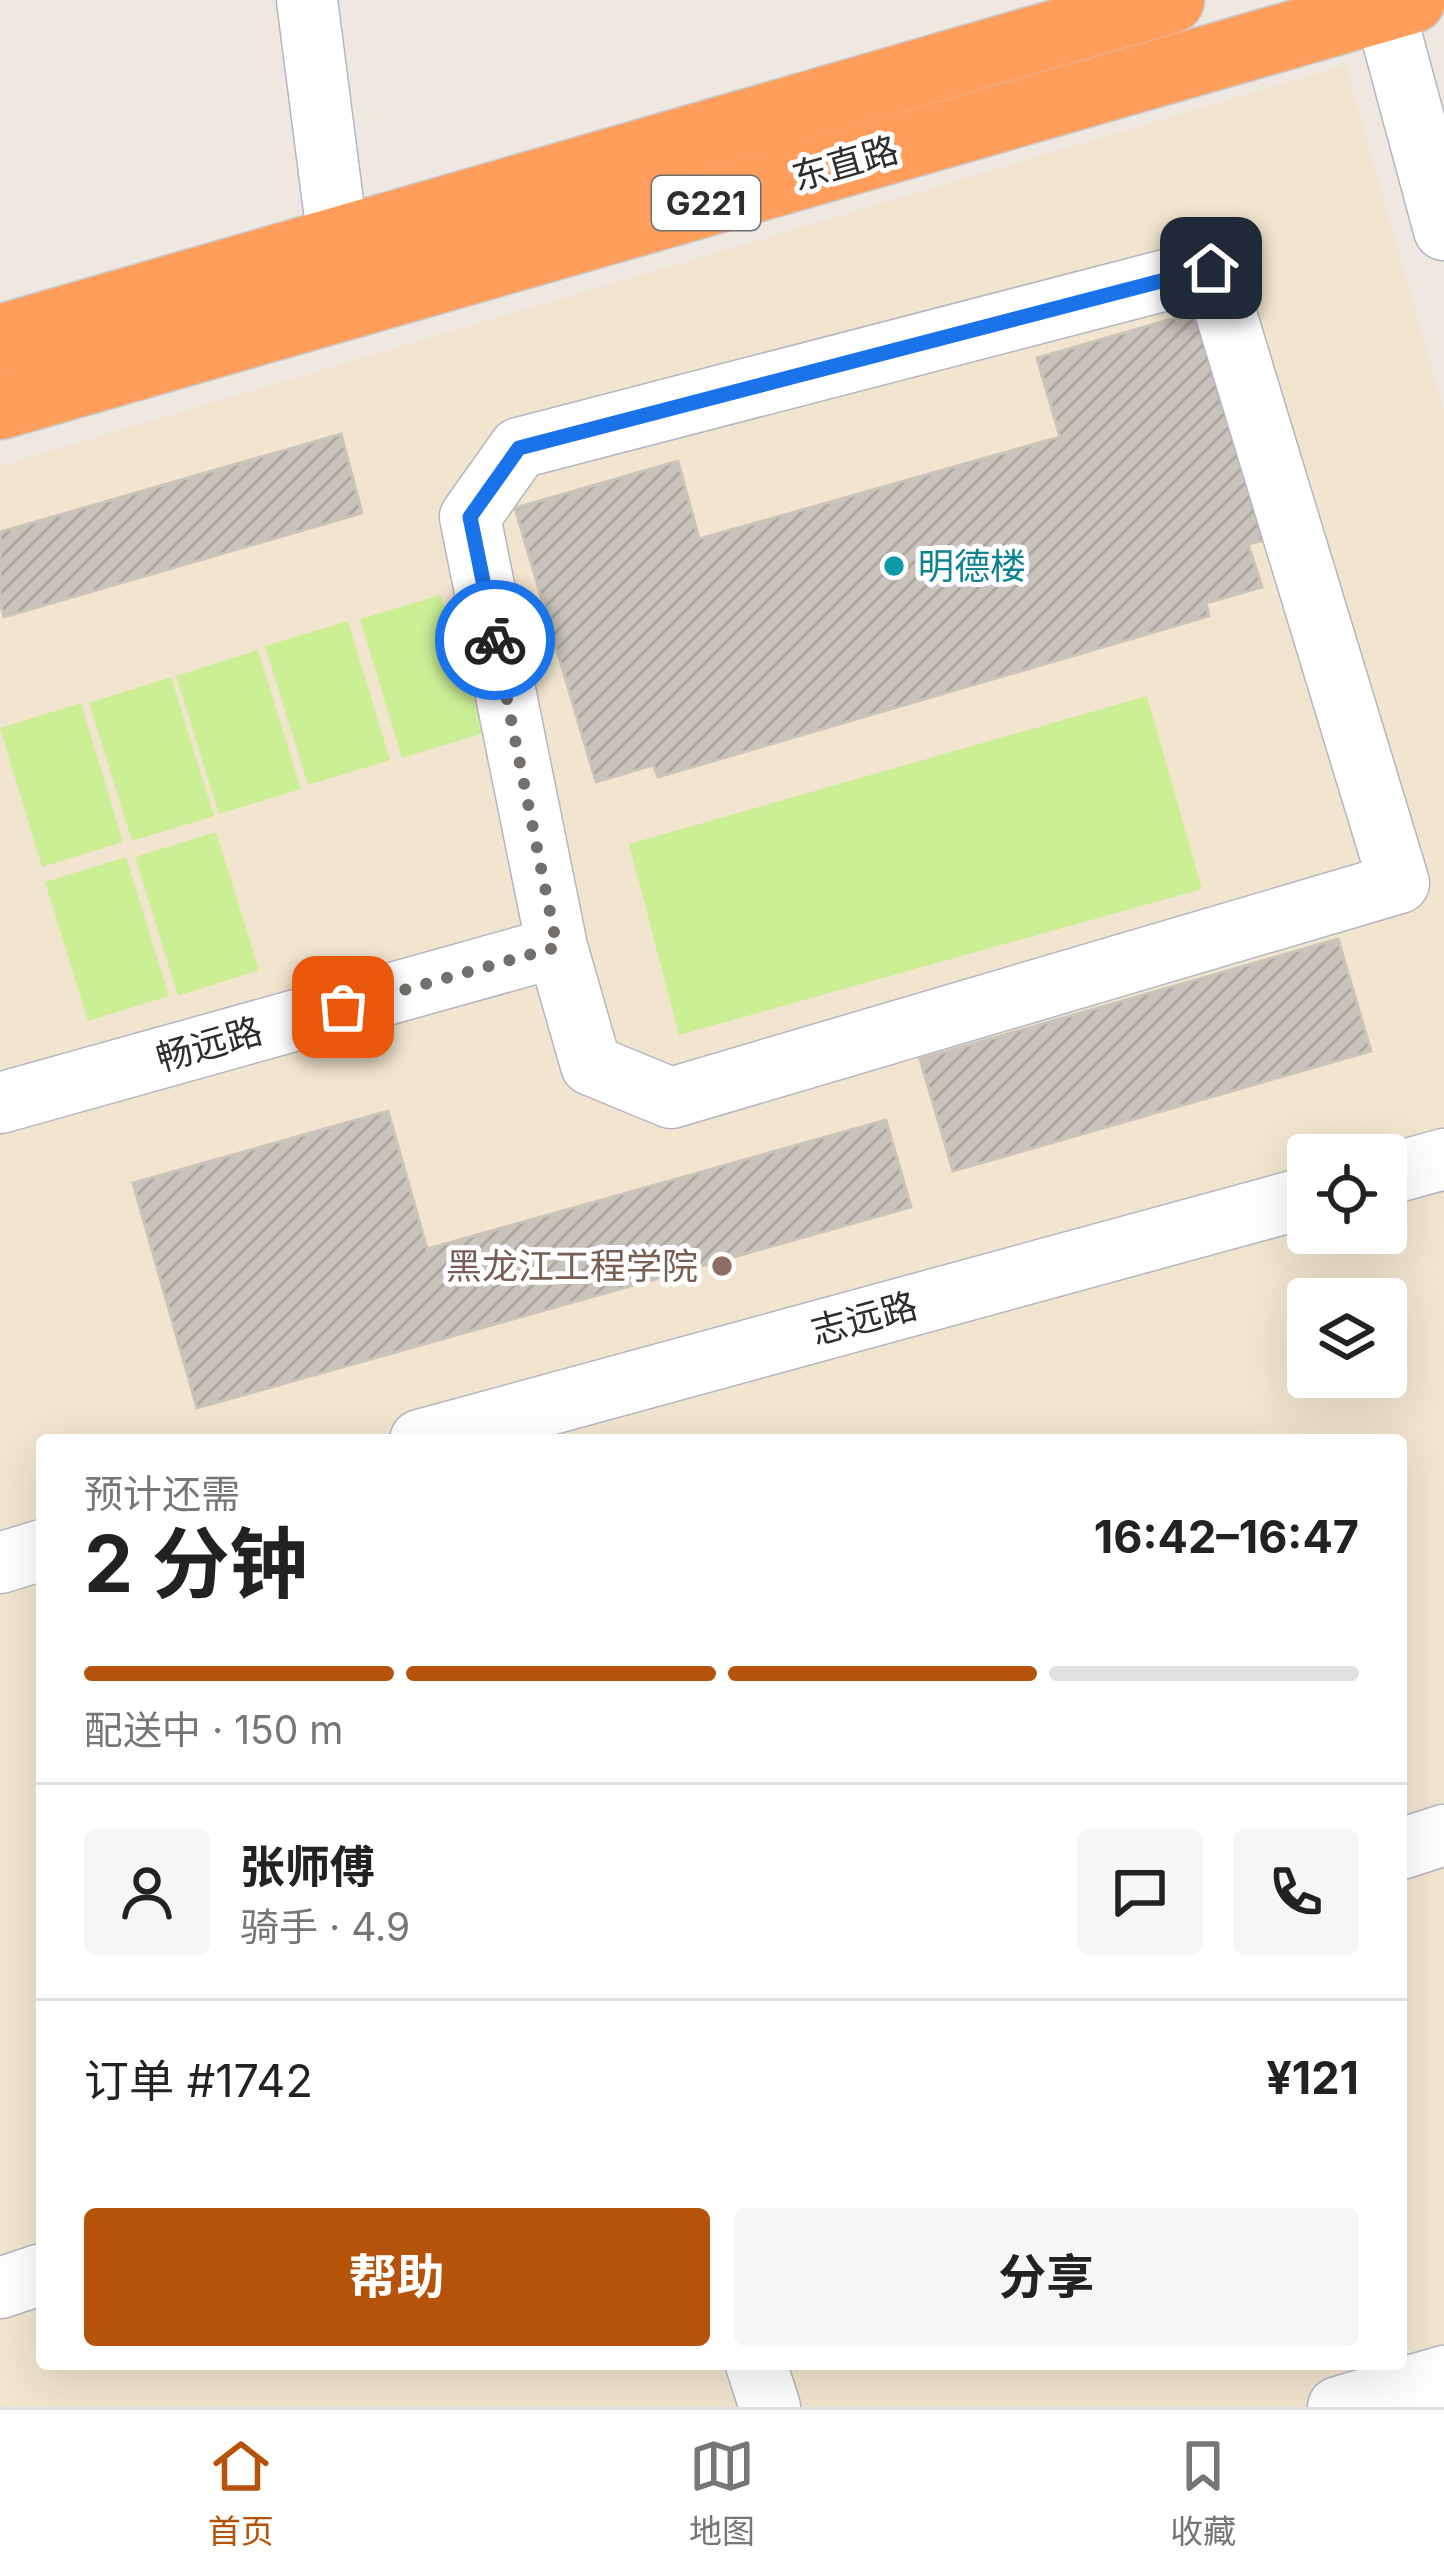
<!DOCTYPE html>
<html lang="zh">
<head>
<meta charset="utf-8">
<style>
	:root { --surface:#fff; --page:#f6f6f6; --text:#222; --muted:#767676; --line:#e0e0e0; --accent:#b45309 }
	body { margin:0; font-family:Inter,"Noto Sans SC",sans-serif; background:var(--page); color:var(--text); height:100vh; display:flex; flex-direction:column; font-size:45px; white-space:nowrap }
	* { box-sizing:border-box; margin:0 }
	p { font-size:39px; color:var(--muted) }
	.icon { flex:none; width:66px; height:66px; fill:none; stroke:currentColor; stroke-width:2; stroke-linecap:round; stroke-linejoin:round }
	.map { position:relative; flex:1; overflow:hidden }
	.drawer { position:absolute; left:36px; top:1434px; width:1371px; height:936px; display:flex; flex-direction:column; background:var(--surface); border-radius:12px; box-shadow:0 12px 48px #0002 }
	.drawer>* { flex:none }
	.fabs { position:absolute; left:1287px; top:1134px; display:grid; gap:24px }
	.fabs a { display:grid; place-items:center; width:120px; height:120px; border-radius:12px; background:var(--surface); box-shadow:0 12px 48px #0002; font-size:60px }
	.pin { position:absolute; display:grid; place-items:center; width:102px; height:102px; color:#fff; margin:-51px; border-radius:24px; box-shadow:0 6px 18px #0006 }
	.courier { position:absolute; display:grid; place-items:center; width:120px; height:120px; margin:-60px; border:9px solid #1a73e8; border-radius:50%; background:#fff; color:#222; box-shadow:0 3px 15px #0007 }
	.overview em { font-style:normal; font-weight:700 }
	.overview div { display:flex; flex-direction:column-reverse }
	.overview { display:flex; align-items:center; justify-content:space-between; height:204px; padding:0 48px }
	h1 { font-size:78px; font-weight:700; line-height:90px }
	.bar { display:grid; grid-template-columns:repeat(4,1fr); gap:18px 12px; align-content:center; height:144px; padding:0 48px }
	.bar i { height:15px; border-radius:9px; background:var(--line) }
	.bar .current { background:var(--accent) }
	.bar p { grid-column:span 4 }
	.line { display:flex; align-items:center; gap:30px; padding:0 48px; border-top:3px solid var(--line) }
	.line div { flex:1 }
	.round { display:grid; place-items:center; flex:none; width:126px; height:126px; border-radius:12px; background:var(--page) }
	.primary-button { display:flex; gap:24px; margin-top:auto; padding:24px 48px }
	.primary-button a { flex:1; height:138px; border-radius:12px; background:var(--accent); color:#fff; font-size:48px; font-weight:700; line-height:138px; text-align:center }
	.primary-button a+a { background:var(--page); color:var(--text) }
	.tabs { display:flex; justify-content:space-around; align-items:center; height:168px; border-top:3px solid var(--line); background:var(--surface); font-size:33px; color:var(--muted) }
	.tabs a { display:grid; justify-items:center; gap:6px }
	.tabs .current { color:var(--accent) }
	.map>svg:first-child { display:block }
	.education { fill:#f1e5cf; fill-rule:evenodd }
	.pitch { fill:#ccef96 }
	.building { fill:url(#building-hatch); stroke:#cbc4b9; stroke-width:3 }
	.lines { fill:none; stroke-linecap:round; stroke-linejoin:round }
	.minor-casing { stroke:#b4b7c1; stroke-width:63 }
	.highway-casing { stroke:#c9c9c9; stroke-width:69 }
	.minor { stroke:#fff; stroke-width:60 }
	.highway { stroke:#ff9e5c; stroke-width:66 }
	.done { stroke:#726f6c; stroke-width:12; stroke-dasharray:0 21.6 }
	.route { stroke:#1a73e8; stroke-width:15 }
	.culture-dot { fill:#0f9aa8; stroke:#fff; stroke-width:4.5 }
	.education-dot { fill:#8d6e63; stroke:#fff; stroke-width:4.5 }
	.labels { text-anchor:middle; stroke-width:10; stroke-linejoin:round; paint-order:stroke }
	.shield { fill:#fff; stroke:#6d6d6d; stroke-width:3 }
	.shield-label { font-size:33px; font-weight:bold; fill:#2e2e2e }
	.street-label { font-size:36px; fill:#2e2e2e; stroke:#fff }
	.culture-label { font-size:36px; fill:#0d838f; stroke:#fff; text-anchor:start }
	.education-label { font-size:36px; fill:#785e54; stroke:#fff; text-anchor:end }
</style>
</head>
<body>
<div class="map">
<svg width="1444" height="2407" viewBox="0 0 1444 2407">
	<defs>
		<pattern id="building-hatch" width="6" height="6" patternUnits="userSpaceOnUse" patternTransform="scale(3)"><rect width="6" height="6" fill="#c8c3bb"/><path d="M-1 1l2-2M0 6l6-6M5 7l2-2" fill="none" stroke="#aca8a1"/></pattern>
	</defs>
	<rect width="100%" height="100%" fill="#efe8e0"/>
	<!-- education -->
	<path class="education" d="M1346,65L1444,412V2407H0V466ZM1308,1155H1386V1233H1308ZM1308,1299H1386V1377H1308ZM42,1440H1401V2364H42Z"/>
	<!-- pitch -->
	<path class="pitch" d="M441,595L484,733L402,758L360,619Z
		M348,621L390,760L308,785L265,646Z
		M258,650L301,789L219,814L176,676Z
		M171,677L214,816L132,841L89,703Z
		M1147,696L1202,889L679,1035L629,844Z
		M81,703L123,842L42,867L0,728Z
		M216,832L259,970L178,996L135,857Z
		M126,857L169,996L88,1021L45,882Z"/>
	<!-- building -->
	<path class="building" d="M1199,311L1265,540L1248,544L1262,587L1206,603L1209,616L658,777L653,765L596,782L515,508L678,461L699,539L1060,437L1037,358Z
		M341,434L362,513L4,617L0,602V532Z
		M1338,939L1371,1051L953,1171L920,1059Z
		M388,1111L427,1249L886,1120L911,1207L197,1408L133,1183Z"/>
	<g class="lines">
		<defs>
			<path id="minor" d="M307,0L338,241
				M1384,8L1444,230
				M1212,268L1399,883L671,1098L591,1065L557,947L470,517L519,448Z
				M0,1103L557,947
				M1386,1175L1444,1159
				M420,1440L1308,1197
				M0,1563L42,1550
				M1401,1849L1444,1835
				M0,2288L42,2274
				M756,2364L770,2407
				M1338,2407L1444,2376"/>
			<path id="highway" d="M0,338L1171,0
				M0,406L1412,0"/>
		</defs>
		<!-- minor casing -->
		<use href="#minor" class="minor-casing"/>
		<!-- highway casing -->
		<use href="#highway" class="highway-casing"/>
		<!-- minor -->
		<use href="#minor" class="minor"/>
		<!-- highway -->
		<use href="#highway" class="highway"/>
	</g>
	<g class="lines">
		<!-- done -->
		<path class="done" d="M343,1007L557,947L495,640"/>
		<!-- route -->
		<path class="route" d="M495,640L470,517L519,448L1211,268"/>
	</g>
	<!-- markers -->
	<circle class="culture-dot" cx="894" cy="566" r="12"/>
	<circle class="education-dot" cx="722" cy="1266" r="12"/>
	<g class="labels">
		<!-- shield labels -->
		<rect class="shield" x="652" y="176" width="108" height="54" rx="9"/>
		<g class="shield-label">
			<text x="706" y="215">G221</text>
		</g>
		<!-- street labels -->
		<g class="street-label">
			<text transform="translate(845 163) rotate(-16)" y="13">东直路</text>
			<text transform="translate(209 1044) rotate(-16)" y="13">畅远路</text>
			<text transform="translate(864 1318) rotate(-15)" y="13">志远路</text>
		</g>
		<!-- culture labels -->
		<g class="culture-label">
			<text x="918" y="579">明德楼</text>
		</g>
		<!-- education labels -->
		<g class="education-label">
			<text x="698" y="1279">黑龙江工程学院</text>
		</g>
	</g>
</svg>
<div class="fabs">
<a><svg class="icon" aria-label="locate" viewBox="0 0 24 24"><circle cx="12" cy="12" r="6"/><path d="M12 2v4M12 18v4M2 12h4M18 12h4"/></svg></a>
<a><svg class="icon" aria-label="layers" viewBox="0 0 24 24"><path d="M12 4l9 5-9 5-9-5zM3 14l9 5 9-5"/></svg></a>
</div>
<div class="pin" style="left:343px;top:1007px;background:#ea580c"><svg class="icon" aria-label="bag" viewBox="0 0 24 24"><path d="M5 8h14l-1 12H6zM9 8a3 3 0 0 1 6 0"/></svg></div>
<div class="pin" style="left:1211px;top:268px;background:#1f2937"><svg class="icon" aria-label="home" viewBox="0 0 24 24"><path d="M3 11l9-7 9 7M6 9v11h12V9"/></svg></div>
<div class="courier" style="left:495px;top:640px"><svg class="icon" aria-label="bike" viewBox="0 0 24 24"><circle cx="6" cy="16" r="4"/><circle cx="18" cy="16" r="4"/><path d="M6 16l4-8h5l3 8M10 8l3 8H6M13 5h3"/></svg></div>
<section class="drawer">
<div class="overview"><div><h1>2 分钟</h1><p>预计还需</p></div><em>16:42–16:47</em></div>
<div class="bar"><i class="current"></i><i class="current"></i><i class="current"></i><i></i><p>配送中 · 150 m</p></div>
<div class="line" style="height:216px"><a class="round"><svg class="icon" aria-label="person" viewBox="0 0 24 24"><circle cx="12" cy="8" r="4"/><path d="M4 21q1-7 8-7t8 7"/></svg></a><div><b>张师傅</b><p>骑手 · 4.9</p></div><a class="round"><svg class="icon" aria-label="chat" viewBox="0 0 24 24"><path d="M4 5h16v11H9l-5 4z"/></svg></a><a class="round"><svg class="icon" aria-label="phone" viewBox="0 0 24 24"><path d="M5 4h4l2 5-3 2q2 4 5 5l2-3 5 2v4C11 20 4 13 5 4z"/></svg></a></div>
<div class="line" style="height:156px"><div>订单 #1742</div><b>¥121</b></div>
<div class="primary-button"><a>帮助</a><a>分享</a></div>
</section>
</div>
<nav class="tabs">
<a class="current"><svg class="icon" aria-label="home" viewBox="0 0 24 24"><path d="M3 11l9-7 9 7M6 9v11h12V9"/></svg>首页</a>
<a><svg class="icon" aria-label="map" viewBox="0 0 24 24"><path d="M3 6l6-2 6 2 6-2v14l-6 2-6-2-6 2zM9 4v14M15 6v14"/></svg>地图</a>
<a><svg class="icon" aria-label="saved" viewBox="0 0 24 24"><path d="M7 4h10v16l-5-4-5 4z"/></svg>收藏</a>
</nav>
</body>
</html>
